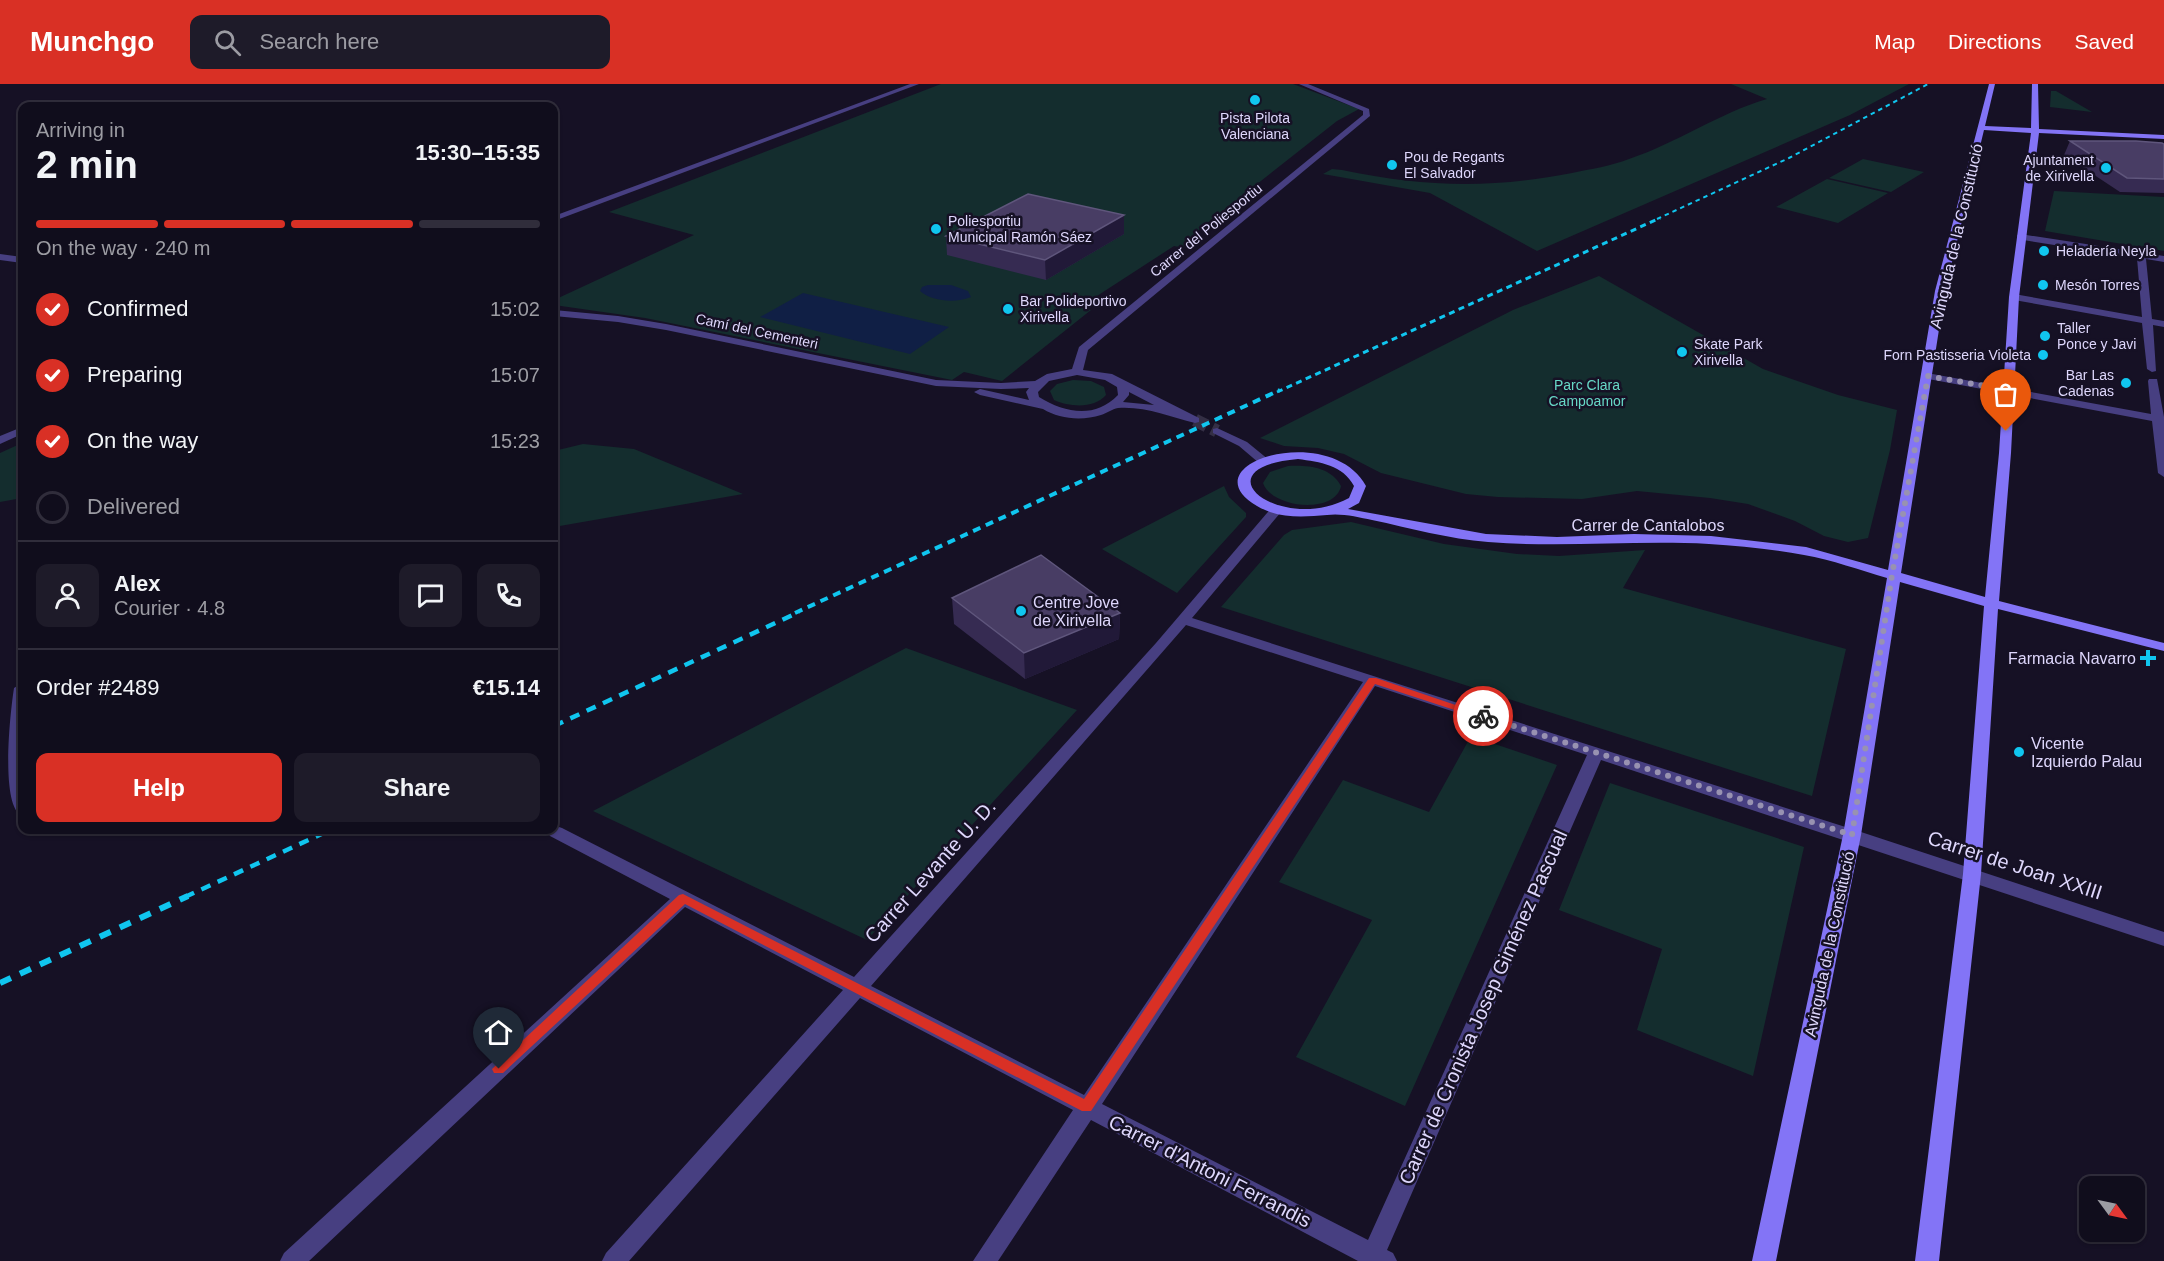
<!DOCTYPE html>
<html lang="en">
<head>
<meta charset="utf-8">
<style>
	:root { --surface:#100d1c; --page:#1e1b29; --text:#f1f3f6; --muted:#9c9ca3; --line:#302d3b; --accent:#d93025 }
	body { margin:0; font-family:Arial,sans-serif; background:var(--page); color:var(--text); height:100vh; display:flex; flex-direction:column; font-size:22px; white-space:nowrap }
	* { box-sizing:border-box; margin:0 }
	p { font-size:20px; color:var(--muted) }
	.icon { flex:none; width:33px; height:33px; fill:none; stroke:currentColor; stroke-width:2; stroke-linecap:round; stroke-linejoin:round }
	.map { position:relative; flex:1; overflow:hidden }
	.panel { position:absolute; left:18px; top:18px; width:540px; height:732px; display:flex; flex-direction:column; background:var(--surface); border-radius:12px; box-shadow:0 2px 4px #0004,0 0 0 2px var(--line) }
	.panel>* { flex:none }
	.needle { width:39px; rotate:123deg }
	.controls { position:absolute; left:2079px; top:1092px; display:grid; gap:12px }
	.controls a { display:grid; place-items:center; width:66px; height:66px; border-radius:12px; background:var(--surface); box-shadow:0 2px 4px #0004,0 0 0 2px var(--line); font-size:30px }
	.pin { position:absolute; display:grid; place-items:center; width:51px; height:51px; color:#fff; margin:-62px -26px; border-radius:50% 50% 50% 0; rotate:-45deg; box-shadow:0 0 6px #0007 }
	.pin .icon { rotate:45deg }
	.courier { position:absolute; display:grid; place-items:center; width:60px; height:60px; margin:-30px; border:4px solid #d93025; border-radius:50%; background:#fff; color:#222; box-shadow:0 2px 8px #0007 }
	.headline em { font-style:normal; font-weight:700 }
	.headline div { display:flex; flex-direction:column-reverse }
	.headline { display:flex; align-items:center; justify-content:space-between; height:102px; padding:0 18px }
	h1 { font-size:39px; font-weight:700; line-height:45px }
	.bar { display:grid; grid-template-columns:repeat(4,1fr); gap:9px 6px; align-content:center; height:72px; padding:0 18px }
	.bar i { height:8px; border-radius:4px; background:var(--line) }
	.bar .active { background:var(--accent) }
	.bar p { grid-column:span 4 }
	.line { display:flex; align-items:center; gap:15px; padding:0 18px; border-top:2px solid var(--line) }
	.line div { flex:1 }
	.round { display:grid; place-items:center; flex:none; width:63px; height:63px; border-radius:12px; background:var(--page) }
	ol { padding:0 18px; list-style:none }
	li { display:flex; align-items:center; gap:18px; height:66px }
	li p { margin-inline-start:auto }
	li .icon { padding:6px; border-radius:50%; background:var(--accent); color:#fff; stroke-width:4 }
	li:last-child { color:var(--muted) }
	li i { width:33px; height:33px; border:3px solid var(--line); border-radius:50% }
	.cta { display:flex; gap:12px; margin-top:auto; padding:12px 18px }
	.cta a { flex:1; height:69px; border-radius:12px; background:var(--accent); color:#fff; font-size:24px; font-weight:700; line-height:69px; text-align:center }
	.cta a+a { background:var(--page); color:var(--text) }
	header { display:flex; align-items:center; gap:36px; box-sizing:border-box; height:84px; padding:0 30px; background:var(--accent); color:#fff }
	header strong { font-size:28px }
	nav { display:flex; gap:33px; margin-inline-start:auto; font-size:21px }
	.search { width:420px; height:54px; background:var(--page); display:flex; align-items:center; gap:15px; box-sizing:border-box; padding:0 21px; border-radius:12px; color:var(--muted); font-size:22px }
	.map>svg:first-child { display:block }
	.green { fill:#142d2e }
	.water { fill:#101f45 }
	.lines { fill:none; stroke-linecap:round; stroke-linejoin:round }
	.street-tunnel { stroke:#342f45; stroke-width:13; stroke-dasharray:13 6; stroke-linecap:butt }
	.street { fill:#473f81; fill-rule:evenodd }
	.secondary { fill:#8374f6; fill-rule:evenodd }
	.rail-far4 { stroke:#10c6ef; stroke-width:2; stroke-dasharray:4.5 4; stroke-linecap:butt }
	.rail-far3 { stroke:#10c6ef; stroke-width:3; stroke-dasharray:6 4.5; stroke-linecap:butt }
	.rail-far2 { stroke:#10c6ef; stroke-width:4; stroke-dasharray:8 6; stroke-linecap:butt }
	.rail-far1 { stroke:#10c6ef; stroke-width:4.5; stroke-dasharray:10 8; stroke-linecap:butt }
	.rail { stroke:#10c6ef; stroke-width:6; stroke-dasharray:12 10; stroke-linecap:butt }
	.wall { fill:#362b52 }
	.shaded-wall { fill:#211938 }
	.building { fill:#483d64; stroke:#5f567c; stroke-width:1.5 }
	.route { fill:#d93025 }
	.done { stroke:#9892b1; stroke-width:6; stroke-dasharray:0 10.8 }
	.poi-dot { fill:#10c6ef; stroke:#161125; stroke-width:2 }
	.labels { text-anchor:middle; stroke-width:5; stroke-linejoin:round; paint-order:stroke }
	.far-poi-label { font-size:14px; fill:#ded7fc; stroke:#161125; text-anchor:start }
	.far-street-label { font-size:14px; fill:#ded7fc; stroke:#161125 }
	.far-park-label { font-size:14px; fill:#67d8c6; stroke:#161125 }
	.street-label { font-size:16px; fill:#ded7fc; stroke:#161125 }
	.poi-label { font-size:16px; fill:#ded7fc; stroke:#161125; text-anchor:start }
	.near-street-label { font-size:20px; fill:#ded7fc; stroke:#161125 }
</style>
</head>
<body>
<header>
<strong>Munchgo</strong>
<div class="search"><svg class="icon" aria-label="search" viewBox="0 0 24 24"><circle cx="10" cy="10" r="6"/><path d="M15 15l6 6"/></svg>Search here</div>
<nav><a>Map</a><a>Directions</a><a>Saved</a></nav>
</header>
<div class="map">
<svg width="2164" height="1177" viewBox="0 0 2164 1177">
	<rect width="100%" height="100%" fill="#161125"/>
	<!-- green -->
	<path class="green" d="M941,0H1293L1359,25L1337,37L1195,149L1201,151L1184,164L1174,162L1080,223L1091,226L1002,297L964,288L952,296L645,234L554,221V216L694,151L609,128Z
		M1731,0H1909L1850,31L1537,167L1430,109L1323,90L1332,85L1342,86C1424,103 1489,105 1572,89C1591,85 1611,82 1629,75C1677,59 1719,29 1767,15Z
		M2051,7H2056L2092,28L2050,23Z
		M1863,75L1924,88L1891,108L1829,94Z
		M1827,95L1888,109L1838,139L1776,123Z
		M2054,107L2164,113V167L2045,147Z
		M1599,192L1763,285L1838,311L1897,326L1890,366L1868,454L1848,458L1824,452L1795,437L1748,420L1710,414L1637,407L1582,415L1498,413L1466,410L1381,389L1344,370L1318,364L1284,362L1260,354L1513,226Z
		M1073,296L1091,297L1104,303L1106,311C1094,325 1070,323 1054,316L1050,307L1057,300Z
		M22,359V414L0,418V369Z
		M583,360L634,365L743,410L554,443V367Z
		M1288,382C1308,381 1331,383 1341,402C1335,431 1271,424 1263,399L1270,388Z
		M1224,402L1229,413L1246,429V433L1177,509L1102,465Z
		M1351,438L1444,460L1517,470L1559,472L1645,466L1623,504L1846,565L1812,712L1221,523L1284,451L1292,446Z
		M906,564L1077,626L867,856L593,727Z
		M1471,652L1557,681L1405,1022L1296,973L1372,836L1279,798L1343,696L1429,728Z
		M1610,699L1804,763L1753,992L1637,946L1662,865L1559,826Z"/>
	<!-- water -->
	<path class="water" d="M928,201H951L968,207L971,213C957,219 932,218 920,207L922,203Z
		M803,209L949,243L910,270L760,233Z"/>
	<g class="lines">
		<!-- street-tunnel -->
		<path class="street-tunnel" d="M1195,336L1217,347"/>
		<!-- street -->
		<path class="street" d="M910,0H919L554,137V132Z
			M1299,0H1308L1369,25L1370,32L1088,266L1083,286L1112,290L1199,334V338L1195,339C1170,333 1145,322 1118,324C1112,325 1107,329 1101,331C1082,337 1059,335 1043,325L980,311L974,308L980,305L1029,316L1026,308L1029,304L1001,305L936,302L666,246L618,238L554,232V226L618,232L666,240L936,296L1001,299L1035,297L1047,290L1072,285L1079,263L1363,31V27ZM1077,291L1105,296L1117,303L1118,311C1095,335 1065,329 1039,313L1038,308L1049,297ZM1129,308L1154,321L1123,318L1129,311Z
			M2020,150L2164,172V178L2146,175L2152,235L2164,237V243L2153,241L2156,287L2152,288L2147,285L2142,239L2014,216L2009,213L2014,210L2142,233L2137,174L2017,155V151Z
			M0,170L22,173V179L0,176Z
			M1927,289L2151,330L2148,297L2149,295H2157L2164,333V393L2158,389L2152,337L1923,294L1922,292Z
			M22,343V350L0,360V352Z
			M1217,344L1247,358L1269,376L1267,379H1259L1239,362L1213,349V345Z
			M1277,421L1281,422L1283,425L1281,428L1192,534L1858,747L2164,848V862L1601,676L1387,1166L1393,1169L1397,1177H1358L1091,1036L998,1177H973L1073,1026L860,914L629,1177H602L606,1169L843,906L685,823L309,1177H280L284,1169L670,815L550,752L547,748L549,746H554L556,742L562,744L854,893L1156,559L1273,422ZM1186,541L1363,598L1084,1011L871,902ZM1375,602L1587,671L1368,1156L1102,1020Z
			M22,599V650L19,691L22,732C0,722 10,630 14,604Z"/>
		<!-- secondary -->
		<path class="secondary" d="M1989,0H1995L1985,42L2031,44L2032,0H2038L2039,45L2164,51V55L2039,49L2019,213L2011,369L1999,517L2164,559V567L1998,525L1981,790L1939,1177H1915L1963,790L1984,522L1900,498L1861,751L1776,1177H1752L1843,751L1887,494C1860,486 1832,476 1804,471C1773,465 1740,462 1709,460C1635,456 1562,464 1488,458C1449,455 1410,444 1372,436C1358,433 1341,429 1327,431C1303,433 1279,435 1257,422C1186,380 1330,336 1366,402L1359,419L1348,425L1486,450L1557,453L1634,450L1711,452L1806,463L1888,486L1935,207ZM1984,46L2031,49L2009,213L1999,369L1985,513L1901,489L1945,207ZM1298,375C1320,378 1343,381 1354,402L1349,414C1280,451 1196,384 1298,375Z"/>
		<!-- rail-far4 -->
		<path class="rail-far4" d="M1657,135L1789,74L1928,0"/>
		<!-- rail-far3 -->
		<path class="rail-far3" d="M1277,308L1660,134"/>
		<!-- rail-far2 -->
		<path class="rail-far2" d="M795,529L1280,306"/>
		<!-- rail-far1 -->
		<path class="rail-far1" d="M554,642L799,528
			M185,813L330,746"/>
		<!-- rail -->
		<path class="rail" d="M0,899L188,812"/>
	</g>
	<!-- wall -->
	<path class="wall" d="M2070,57L2164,60V109L2120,108L2064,71Z
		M1124,131V150L1046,196L947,171L946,152Z
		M952,514L1120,529L1119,555L1025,595L954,540Z"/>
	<!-- shaded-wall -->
	<path class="shaded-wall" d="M1124,131V150L1046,196L1045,176Z
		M1120,529L1119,555L1025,595L1024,569Z"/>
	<!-- building -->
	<path class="building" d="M2070,57H2136L2162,59L2164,60V95L2127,94Z
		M1028,110L1124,131L1045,176L946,152Z
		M1041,471L1120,529L1024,569L952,514Z"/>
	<!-- route -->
	<path class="route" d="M1369,594H1376L1488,632L1486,634H1479L1375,600L1091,1027H1082L685,820L503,989H494L492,985L679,811L683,810L1084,1015Z"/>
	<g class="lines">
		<!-- done -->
		<path class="done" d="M1483,632L1852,751L1892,491L1928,292L2008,306L2006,347"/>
	</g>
	<!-- markers -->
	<g class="poi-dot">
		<circle cx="1255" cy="16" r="6"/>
		<circle cx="1392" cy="81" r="6"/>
		<circle cx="2106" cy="84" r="6"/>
		<circle cx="936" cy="145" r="6"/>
		<circle cx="2044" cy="167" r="6"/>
		<circle cx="2043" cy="201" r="6"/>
		<circle cx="1008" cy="225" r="6"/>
		<circle cx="2045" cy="252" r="6"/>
		<circle cx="1682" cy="268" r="6"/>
		<circle cx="2043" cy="271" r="6"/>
		<circle cx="2126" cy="299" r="6"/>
		<circle cx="1021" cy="527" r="6"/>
		<path d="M2145 565h6v6h6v6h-6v6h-6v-6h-6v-6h6z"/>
		<circle cx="2019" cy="668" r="6"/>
	</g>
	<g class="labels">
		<!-- far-poi labels -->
		<g class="far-poi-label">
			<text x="1255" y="39" text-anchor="middle">Pista Pilota<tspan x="1255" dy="16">Valenciana</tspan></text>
			<text x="1404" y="78">Pou de Regants<tspan x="1404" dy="16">El Salvador</tspan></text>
			<text x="2094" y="81" text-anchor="end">Ajuntament<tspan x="2094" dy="16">de Xirivella</tspan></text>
			<text x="948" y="142">Poliesportiu<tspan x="948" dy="16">Municipal Ramón Sáez</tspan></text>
			<text x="2056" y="172">Heladería Neyla</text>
			<text x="2055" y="206">Mesón Torres</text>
			<text x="1020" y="222">Bar Polideportivo<tspan x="1020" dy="16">Xirivella</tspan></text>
			<text x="2057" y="249">Taller<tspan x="2057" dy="16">Ponce y Javi</tspan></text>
			<text x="1694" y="265">Skate Park<tspan x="1694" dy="16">Xirivella</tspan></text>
			<text x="2031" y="276" text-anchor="end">Forn Pastisseria Violeta</text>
			<text x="2114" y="296" text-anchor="end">Bar Las<tspan x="2114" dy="16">Cadenas</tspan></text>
		</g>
		<!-- far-street labels -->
		<g class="far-street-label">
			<text transform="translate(1206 146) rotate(-39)" y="5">Carrer del Poliesportiu</text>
			<text transform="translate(757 247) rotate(12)" y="5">Camí del Cementeri</text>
		</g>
		<!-- far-park labels -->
		<g class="far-park-label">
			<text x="1587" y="306">Parc Clara<tspan x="1587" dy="16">Campoamor</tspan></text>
		</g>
		<!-- street labels -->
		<g class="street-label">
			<text transform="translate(1956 152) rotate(-77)" y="6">Avinguda de la Constitució</text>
			<text x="1648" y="447">Carrer de Cantalobos</text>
			<text transform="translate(1829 860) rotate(-78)" y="6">Avinguda de la Constitució</text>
		</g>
		<!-- poi labels -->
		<g class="poi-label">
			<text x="1033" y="524">Centre Jove<tspan x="1033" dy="18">de Xirivella</tspan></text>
			<text x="2136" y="580" text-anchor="end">Farmacia Navarro</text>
			<text x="2031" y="665">Vicente<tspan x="2031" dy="18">Izquierdo Palau</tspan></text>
		</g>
		<!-- near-street labels -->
		<g class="near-street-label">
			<text transform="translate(2015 781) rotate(18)" y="7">Carrer de Joan XXIII</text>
			<text transform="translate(930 787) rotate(-48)" y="7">Carrer Levante U. D.</text>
			<text transform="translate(1483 923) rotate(-66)" y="7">Carrer de Cronista Josep Giménez Pascual</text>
			<text transform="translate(1210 1087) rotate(27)" y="7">Carrer d'Antoni Ferrandis</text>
		</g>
	</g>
</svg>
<div class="controls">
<a><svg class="needle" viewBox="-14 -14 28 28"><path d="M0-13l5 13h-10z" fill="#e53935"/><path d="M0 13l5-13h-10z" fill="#9c9ca3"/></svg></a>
</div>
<div class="pin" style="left:2006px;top:347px;background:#ea580c"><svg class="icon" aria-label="bag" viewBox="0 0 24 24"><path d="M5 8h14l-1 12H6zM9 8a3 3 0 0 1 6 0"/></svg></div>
<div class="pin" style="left:499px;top:985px;background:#1f2937"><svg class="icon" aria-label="home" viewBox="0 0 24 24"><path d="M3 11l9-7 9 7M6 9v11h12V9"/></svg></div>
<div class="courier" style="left:1483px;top:632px"><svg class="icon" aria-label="bike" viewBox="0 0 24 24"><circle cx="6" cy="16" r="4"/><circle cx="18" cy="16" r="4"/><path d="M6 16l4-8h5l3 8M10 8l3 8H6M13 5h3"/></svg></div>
<section class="panel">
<div class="headline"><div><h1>2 min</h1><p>Arriving in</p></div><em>15:30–15:35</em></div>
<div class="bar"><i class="active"></i><i class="active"></i><i class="active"></i><i></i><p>On the way · 240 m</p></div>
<ol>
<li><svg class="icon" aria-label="check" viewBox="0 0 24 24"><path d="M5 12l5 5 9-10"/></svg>Confirmed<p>15:02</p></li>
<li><svg class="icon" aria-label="check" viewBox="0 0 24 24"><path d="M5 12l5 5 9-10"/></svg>Preparing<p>15:07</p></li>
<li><svg class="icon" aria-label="check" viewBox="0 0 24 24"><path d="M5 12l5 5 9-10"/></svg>On the way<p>15:23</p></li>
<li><i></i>Delivered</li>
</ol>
<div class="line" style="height:108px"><a class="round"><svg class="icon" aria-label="person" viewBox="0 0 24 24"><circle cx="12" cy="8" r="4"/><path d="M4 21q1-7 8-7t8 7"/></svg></a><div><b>Alex</b><p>Courier · 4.8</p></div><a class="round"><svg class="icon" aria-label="chat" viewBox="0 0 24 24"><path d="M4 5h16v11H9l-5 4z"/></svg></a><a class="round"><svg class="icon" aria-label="phone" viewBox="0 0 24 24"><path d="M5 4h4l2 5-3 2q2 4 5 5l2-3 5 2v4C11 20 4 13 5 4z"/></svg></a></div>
<div class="line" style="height:78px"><div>Order #2489</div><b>€15.14</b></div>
<div class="cta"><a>Help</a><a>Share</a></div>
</section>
</div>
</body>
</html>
